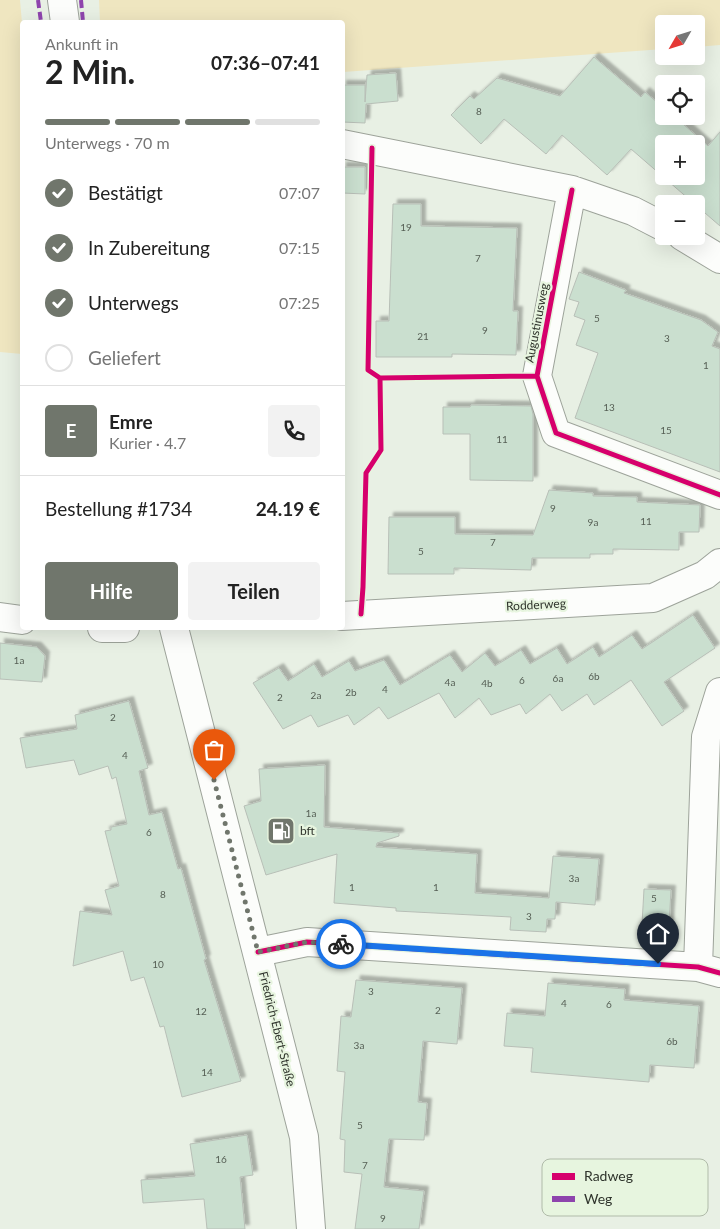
<!DOCTYPE html>
<html lang="de">
<head>
<meta charset="utf-8">
<style>
	:root { --surface:#fff; --page:#f2f2f2; --text:#222; --muted:#767676; --line:#e0e0e0; --accent:#70766c }
	body { margin:0; font-family:Lato,sans-serif; background:var(--page); color:var(--text); height:100vh; display:flex; flex-direction:column; font-size:19px; white-space:nowrap }
	* { box-sizing:border-box; margin:0 }
	p { font-size:16px; color:var(--muted) }
	.icon { flex:none; width:28px; height:28px; fill:none; stroke:currentColor; stroke-width:2; stroke-linecap:round; stroke-linejoin:round }
	.map { position:relative; flex:1; overflow:hidden }
	.details { position:absolute; left:20px; top:20px; width:325px; height:610px; display:flex; flex-direction:column; background:var(--surface); border-radius:5px; box-shadow:0 5px 20px #0002 }
	.details>* { flex:none }
	.needle { width:32px; rotate:231deg }
	.tools { position:absolute; left:655px; top:15px; display:grid; gap:10px }
	.tools a { display:grid; place-items:center; width:50px; height:50px; border-radius:5px; background:var(--surface); box-shadow:0 5px 20px #0002; font-size:25px }
	.pin { position:absolute; display:grid; place-items:center; width:42px; height:42px; color:#fff; margin:-51px -21px; border-radius:50% 50% 50% 0; rotate:-45deg; box-shadow:0 0 5px #0007 }
	.pin .icon { rotate:45deg }
	.courier { position:absolute; display:grid; place-items:center; width:50px; height:50px; margin:-25px; border:4px solid #1a73e8; border-radius:50%; background:#fff; color:#222; box-shadow:0 1px 6px #0007 }
	.headline em { font-style:normal; font-weight:700 }
	.headline div { display:flex; flex-direction:column-reverse }
	.headline { display:flex; align-items:center; justify-content:space-between; height:85px; padding:0 25px }
	h1 { font-size:32px; font-weight:700; line-height:38px }
	.bar { display:grid; grid-template-columns:repeat(4,1fr); gap:8px 5px; align-content:center; height:60px; padding:0 25px }
	.bar i { height:6px; border-radius:4px; background:var(--line) }
	.bar .on { background:var(--accent) }
	.bar p { grid-column:span 4 }
	.line { display:flex; align-items:center; gap:12px; padding:0 25px; border-top:1px solid var(--line) }
	.line div { flex:1 }
	.round { display:grid; place-items:center; flex:none; width:52px; height:52px; border-radius:5px; background:var(--page) }
	ol { padding:0 25px; list-style:none }
	li { display:flex; align-items:center; gap:15px; height:55px }
	li p { margin-inline-start:auto }
	li .icon { padding:5px; border-radius:50%; background:var(--accent); color:#fff; stroke-width:4 }
	li:last-child { color:var(--muted) }
	li i { width:28px; height:28px; border:2px solid var(--line); border-radius:50% }
	.button { display:flex; gap:10px; margin-top:auto; padding:10px 25px }
	.button a { flex:1; height:58px; border-radius:5px; background:var(--accent); color:#fff; font-size:20px; font-weight:700; line-height:58px; text-align:center }
	.button a+a { background:var(--page); color:var(--text) }
	.map>svg:first-child { display:block }
	.green { fill:#efe6c0 }
	.building { fill:#cadfcf; stroke:#b8bfb7; fill-rule:evenodd; filter:url(#shadow) }
	.lines { fill:none; stroke-linecap:round; stroke-linejoin:round }
	.minor-casing { stroke:#9da39a; stroke-width:30 }
	.secondary-casing { stroke:#9da39a; stroke-width:30 }
	.minor { stroke:#fcfdfb; stroke-width:28 }
	.secondary { stroke:#fcfdfb; stroke-width:28 }
	.quiet { stroke:#8e44ad; stroke-width:4; stroke-dasharray:8 4; stroke-linecap:butt }
	.cycleway-casing { stroke:#e7f5df; stroke-width:8 }
	.cycleway { stroke:#d6006c; stroke-width:5 }
	.done { stroke:#70766c; stroke-width:5; stroke-dasharray:0 9 }
	.route { stroke:#1a73e8; stroke-width:6 }
	.labels { text-anchor:middle; stroke-width:4.5; stroke-linejoin:round; paint-order:stroke }
	.number-label { font-size:10px; fill:#565f55 }
	.street-label { font-size:12px; fill:#2f342c; stroke:#e7f5df }
	.poi-label { font-size:12px; fill:#2f342c; stroke:#e7f5df; text-anchor:start }
	.key { fill:#e7f5df; stroke:#b0bba9; stroke-width:1 }
	.key-label { font-size:14px; fill:#2f342c }
</style>
</head>
<body>
<div class="map">
<svg width="720" height="1229" viewBox="0 0 720 1229">
	<defs>
		<filter id="shadow"><feDropShadow dx="4.5" dy="-4.5" stdDeviation="1" flood-color="#0004"/></filter>
	</defs>
	<rect width="100%" height="100%" fill="#e8f0e4"/>
	<!-- green -->
	<path class="green" d="M0,0H20L22,23V354L0,352Z
		M99,0H720V45L696,47V24H664V49L343,72L342,22H100Z"/>
	<!-- building -->
	<path class="building" d="M594,57L641,97L645,92L664,108V116H674L708,146L720,132V226L631,149L607,175L562,135L546,154L504,119L481,144L451,115L470,96L474,99L497,78L560,96ZM664,144H696V176H664Z
		M396,73L398,101L366,104L365,123L342,122V85H365V102L367,75Z
		M342,167H365V194L342,193Z
		M393,204H421V226L517,228L513,311H518L516,355L452,354V357H376V321H389Z
		M579,272L626,290L624,293L701,320L718,332L712,346L720,349V472L575,418L598,353L576,345L585,320L574,316L579,302L569,299Z
		M471,405L531,406L533,414V481L470,480V434H443V407H470Z
		M549,490L593,493V496L637,497V502L700,505L699,532H679V550L613,549V554H590V558H532L531,570L454,568V574H388L389,517H455V534L533,535Z
		M693,615L715,648L664,682L684,711L662,726L631,680L594,705L587,694L562,711L550,694L526,714L520,704L491,715L479,698L455,718L439,693L388,719L379,707L354,725L348,715L318,727L311,715L283,729L253,683L279,668L288,681L314,664L322,677L349,661L355,671L384,660L400,685L450,655L462,672L485,653L495,666L521,650L530,664L557,648L567,664L593,647L599,657L632,635L642,649Z
		M0,643L37,647L45,656L42,682L0,679Z
		M129,701L148,768L139,771L149,815L162,812L178,869L181,868L206,959L204,960L241,1081L182,1097L164,1026L160,1027L144,977L131,981L123,951L73,966L80,911L112,915L105,890L119,886L105,831L111,830V827L127,824L116,777L112,779L108,766L79,775L74,760L26,768L20,738L77,729L75,715Z
		M325,765L324,827L399,833V836L377,843L376,847L477,854L475,893L549,898L553,856L599,859L595,905L556,902L555,919H547L546,932L510,930L511,917L396,911V908L334,903L337,854L266,875L244,806L261,801L259,769Z
		M644,889L671,890L669,925L642,924Z
		M356,980L462,988L457,1044L423,1041L418,1102L427,1103L424,1140L389,1139L384,1187L424,1191L419,1229H355L362,1174L344,1172L345,1140L340,1139L345,1072L337,1071L341,1016L351,1017Z
		M548,983L625,989L624,1000L699,1006L694,1068L650,1065L649,1082L531,1072L533,1048L504,1046L507,1013L545,1016Z
		M247,1135L253,1175L240,1177L245,1229H207L204,1199L143,1203L141,1180L195,1176L190,1144Z"/>
	<g class="lines">
		<defs>
			<path id="minor" d="M342,144L572,190L633,211L664,227
				M572,190L537,376L556,433L720,495
				M682,236L720,259
				M342,616L653,598L705,575L720,563
				M0,617L22,620
				M102,628H125
				M258,952L307,942L698,967L720,973
				M698,967L706,737L720,692"/>
			<path id="secondary" d="M62,0L65,22
				M174,628L304,1137L311,1229"/>
		</defs>
		<!-- minor casing -->
		<use href="#minor" class="minor-casing"/>
		<!-- secondary casing -->
		<use href="#secondary" class="secondary-casing"/>
		<!-- minor -->
		<use href="#minor" class="minor"/>
		<!-- secondary -->
		<use href="#secondary" class="secondary"/>
		<!-- quiet -->
		<path class="quiet" d="M38,0L41,22
			M81,0L83,22"/>
		<defs>
			<path id="cycleway" d="M372,148L368,370L380,378L537,376
				M572,190L537,376L556,433L720,495
				M361,614L363,587L366,473L381,450L380,378
				M258,952L307,942L698,967L720,973"/>
		</defs>
		<!-- cycleway casing -->
		<use href="#cycleway" class="cycleway-casing"/>
		<!-- cycleway -->
		<use href="#cycleway" class="cycleway"/>
	</g>
	<g class="lines">
		<!-- done -->
		<path class="done" d="M214,780L258,952L307,942L341,944"/>
		<!-- route -->
		<path class="route" d="M341,944L658,964"/>
	</g>
	<!-- icons -->
	<defs>
		<symbol id="fuel-square" viewBox="-11 -11 22 22"><rect x="-9" y="-9" width="18" height="18" rx="4" fill="#70766c" stroke="#e7f5df"/><path d="M-5.5-6h7V0h2V4h1.3V-2.5L3-4.5l.8-.8L6-3V5H2.5V1h-1V6h-7ZM-4.2-4.7v3.2H.2V-4.7Z" fill="#fff"/></symbol>
	</defs>
	<g fill-rule="evenodd">
		<use href="#fuel-square" x="265" y="815" width="32" height="32"/>
	</g>
	<g class="labels">
		<!-- number labels -->
		<g class="number-label">
			<text x="479" y="115">8</text>
			<text x="406" y="231">19</text>
			<text x="478" y="262">7</text>
			<text x="597" y="322">5</text>
			<text x="485" y="334">9</text>
			<text x="423" y="340">21</text>
			<text x="667" y="342">3</text>
			<text x="706" y="369">1</text>
			<text x="609" y="411">13</text>
			<text x="666" y="434">15</text>
			<text x="502" y="443">11</text>
			<text x="553" y="512">9</text>
			<text x="646" y="525">11</text>
			<text x="593" y="526">9a</text>
			<text x="493" y="546">7</text>
			<text x="421" y="555">5</text>
			<text x="19" y="664">1a</text>
			<text x="594" y="680">6b</text>
			<text x="558" y="682">6a</text>
			<text x="522" y="684">6</text>
			<text x="450" y="686">4a</text>
			<text x="487" y="687">4b</text>
			<text x="385" y="693">4</text>
			<text x="351" y="696">2b</text>
			<text x="316" y="699">2a</text>
			<text x="280" y="701">2</text>
			<text x="113" y="721">2</text>
			<text x="125" y="759">4</text>
			<text x="311" y="817">1a</text>
			<text x="149" y="836">6</text>
			<text x="574" y="882">3a</text>
			<text x="352" y="891">1</text>
			<text x="436" y="891">1</text>
			<text x="163" y="898">8</text>
			<text x="654" y="902">5</text>
			<text x="529" y="920">3</text>
			<text x="158" y="968">10</text>
			<text x="371" y="995">3</text>
			<text x="564" y="1007">4</text>
			<text x="609" y="1008">6</text>
			<text x="438" y="1014">2</text>
			<text x="201" y="1015">12</text>
			<text x="672" y="1045">6b</text>
			<text x="359" y="1049">3a</text>
			<text x="207" y="1076">14</text>
			<text x="360" y="1129">5</text>
			<text x="221" y="1163">16</text>
			<text x="365" y="1169">7</text>
			<text x="383" y="1222">9</text>
		</g>
		<!-- street labels -->
		<g class="street-label">
			<text transform="translate(537 323) rotate(-79)" y="4">Augustinusweg</text>
			<text transform="translate(536 605) rotate(-3)" y="4">Rodderweg</text>
			<text transform="translate(277 1029) rotate(76)" y="4">Friedrich-Ebert-Straße</text>
		</g>
		<!-- poi labels -->
		<g class="poi-label">
			<text x="300" y="835">bft</text>
		</g>
	</g>
	<!-- legend -->
	<rect x="542" y="1159" width="166" height="57" rx="8" class="key"/>
	<rect x="552" y="1173" width="23" height="7" fill="#d6006c"/>
	<rect x="552" y="1196" width="23" height="6" fill="#8e44ad"/>
	<g class="key-label">
		<text x="584" y="1181">Radweg</text>
		<text x="584" y="1204">Weg</text>
	</g>
</svg>
<div class="tools">
<a><svg class="needle" viewBox="-14 -14 28 28"><path d="M0-13l5 13h-10z" fill="#e53935"/><path d="M0 13l5-13h-10z" fill="#767676"/></svg></a>
<a><svg class="icon" aria-label="locate" viewBox="0 0 24 24"><circle cx="12" cy="12" r="6"/><path d="M12 2v4M12 18v4M2 12h4M18 12h4"/></svg></a>
<a>+</a>
<a>−</a>
</div>
<div class="pin" style="left:214px;top:780px;background:#ea580c"><svg class="icon" aria-label="bag" viewBox="0 0 24 24"><path d="M5 8h14l-1 12H6zM9 8a3 3 0 0 1 6 0"/></svg></div>
<div class="pin" style="left:658px;top:964px;background:#1f2937"><svg class="icon" aria-label="home" viewBox="0 0 24 24"><path d="M3 11l9-7 9 7M6 9v11h12V9"/></svg></div>
<div class="courier" style="left:341px;top:944px"><svg class="icon" aria-label="bike" viewBox="0 0 24 24"><circle cx="6" cy="16" r="4"/><circle cx="18" cy="16" r="4"/><path d="M6 16l4-8h5l3 8M10 8l3 8H6M13 5h3"/></svg></div>
<section class="details">
<div class="headline"><div><h1>2 Min.</h1><p>Ankunft in</p></div><em>07:36–07:41</em></div>
<div class="bar"><i class="on"></i><i class="on"></i><i class="on"></i><i></i><p>Unterwegs · 70 m</p></div>
<ol>
<li><svg class="icon" aria-label="check" viewBox="0 0 24 24"><path d="M5 12l5 5 9-10"/></svg>Bestätigt<p>07:07</p></li>
<li><svg class="icon" aria-label="check" viewBox="0 0 24 24"><path d="M5 12l5 5 9-10"/></svg>In Zubereitung<p>07:15</p></li>
<li><svg class="icon" aria-label="check" viewBox="0 0 24 24"><path d="M5 12l5 5 9-10"/></svg>Unterwegs<p>07:25</p></li>
<li><i></i>Geliefert</li>
</ol>
<div class="line" style="height:90px"><b class="round" style="background:var(--accent);color:#fff">E</b><div><b>Emre</b><p>Kurier · 4.7</p></div><a class="round"><svg class="icon" aria-label="phone" viewBox="0 0 24 24"><path d="M5 4h4l2 5-3 2q2 4 5 5l2-3 5 2v4C11 20 4 13 5 4z"/></svg></a></div>
<div class="line" style="height:65px"><div>Bestellung #1734</div><b>24.19 €</b></div>
<div class="button"><a>Hilfe</a><a>Teilen</a></div>
</section>
</div>
</body>
</html>
